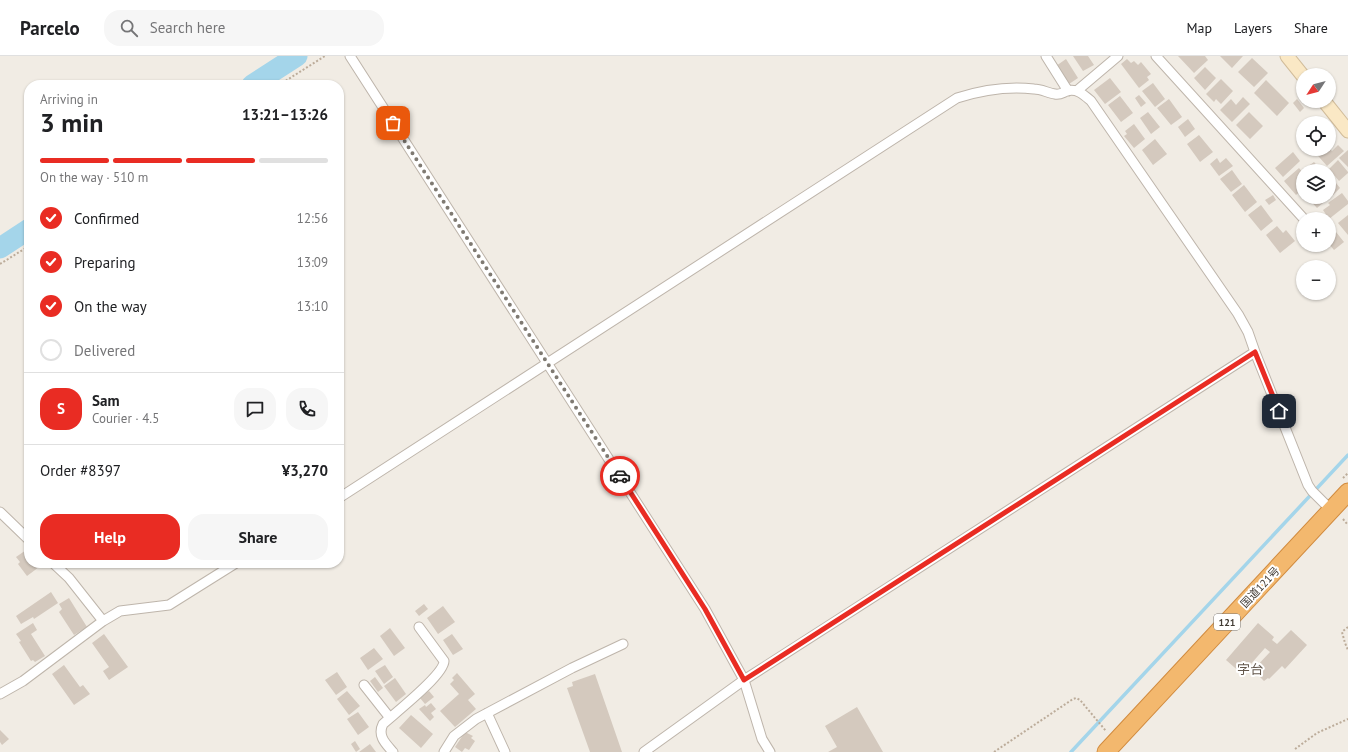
<!DOCTYPE html>
<html lang="en">
<head>
<meta charset="utf-8">
<style>
	:root { --surface:#fff; --page:#f6f6f6; --text:#202124; --muted:#757577; --line:#e0e0e0; --accent:#e92c23 }
	body { margin:0; font-family:"PT Sans","Noto Sans JP",sans-serif; background:var(--page); color:var(--text); height:100vh; display:flex; flex-direction:column; font-size:15px; white-space:nowrap }
	* { box-sizing:border-box; margin:0 }
	p { font-size:13px; color:var(--muted) }
	.icon { flex:none; width:22px; height:22px; fill:none; stroke:currentColor; stroke-width:2; stroke-linecap:round; stroke-linejoin:round }
	.map { position:relative; flex:1; overflow:hidden }
	.side { position:absolute; left:24px; top:24px; width:320px; height:488px; display:flex; flex-direction:column; background:var(--surface); border-radius:16px; box-shadow:0 1px 3px #0004 }
	.side>* { flex:none }
	.needle { width:26px; rotate:234deg }
	.fabs { position:absolute; left:1296px; top:12px; display:grid; gap:8px }
	.fabs a { display:grid; place-items:center; width:40px; height:40px; border-radius:50%; background:var(--surface); box-shadow:0 1px 3px #0004; font-size:20px }
	.pin { position:absolute; display:grid; place-items:center; width:34px; height:34px; color:#fff; margin:-17px; border-radius:8px; box-shadow:0 2px 6px #0006 }
	.courier { position:absolute; display:grid; place-items:center; width:40px; height:40px; margin:-20px; border:3px solid #e92c23; border-radius:50%; background:#fff; color:#222; box-shadow:0 1px 5px #0007 }
	.summary em { font-style:normal; font-weight:600 }
	.summary div { display:flex; flex-direction:column-reverse }
	.summary { display:flex; align-items:center; justify-content:space-between; height:68px; padding:0 16px }
	h1 { font-size:26px; font-weight:600; line-height:30px }
	.bar { display:grid; grid-template-columns:repeat(4,1fr); gap:6px 4px; align-content:center; height:48px; padding:0 16px }
	.bar i { height:5px; border-radius:3px; background:var(--line) }
	.bar .active { background:var(--accent) }
	.bar p { grid-column:span 4 }
	.line { display:flex; align-items:center; gap:10px; padding:0 16px; border-top:1px solid var(--line) }
	.line div { flex:1 }
	.round { display:grid; place-items:center; flex:none; width:42px; height:42px; border-radius:16px; background:var(--page) }
	ol { padding:0 16px; list-style:none }
	li { display:flex; align-items:center; gap:12px; height:44px }
	li p { margin-inline-start:auto }
	li .icon { padding:4px; border-radius:50%; background:var(--accent); color:#fff; stroke-width:4 }
	li:last-child { color:var(--muted) }
	li i { width:22px; height:22px; border:2px solid var(--line); border-radius:50% }
	.button { display:flex; gap:8px; margin-top:auto; padding:8px 16px }
	.button a { flex:1; height:46px; border-radius:16px; background:var(--accent); color:#fff; font-size:16px; font-weight:600; line-height:46px; text-align:center }
	.button a+a { background:var(--page); color:var(--text) }
	header { display:flex; align-items:center; gap:24px; box-sizing:border-box; height:56px; padding:0 20px; background:var(--surface); border-bottom:1px solid var(--line) }
	header strong { font-size:19px }
	nav { display:flex; gap:22px; margin-inline-start:auto; font-size:14px }
	.search { width:280px; height:36px; background:var(--page); display:flex; align-items:center; gap:10px; box-sizing:border-box; padding:0 14px; border-radius:16px; color:var(--muted); font-size:15px }
	.map>svg:first-child { display:block }
	.lines { fill:none; stroke-linecap:round; stroke-linejoin:round }
	.stream { stroke:#a4d5ea; stroke-width:3.5 }
	.river { stroke:#a4d5ea; stroke-width:21 }
	.building { fill:#d4c9be }
	.street-casing { stroke:#beb5ab; stroke-width:11 }
	.secondary-casing { stroke:#d1bc9a; stroke-width:15 }
	.highway-casing { stroke:#d18b3f; stroke-width:19 }
	.path { stroke:#bcac9a; stroke-width:2; stroke-dasharray:2 2; stroke-linecap:butt }
	.street { stroke:#fff; stroke-width:9 }
	.secondary { stroke:#fae8c5; stroke-width:13 }
	.highway { stroke:#f3b86e; stroke-width:17 }
	.done { stroke:#7f7a72; stroke-width:4; stroke-dasharray:0 7.2 }
	.route { stroke:#e92c23; stroke-width:5 }
	.labels { text-anchor:middle; stroke-width:4; stroke-linejoin:round; paint-order:stroke }
	.shield { fill:#fff; stroke:#7b7672; stroke-width:1 }
	.shield-label { font-size:10px; font-weight:bold; fill:#423c35 }
	.street-label { font-size:11px; fill:#423c35; stroke:#fff }
	.quarter-label { font-size:13px; fill:#64584d; stroke:#fff }
</style>
</head>
<body>
<header>
<strong>Parcelo</strong>
<div class="search"><svg class="icon" aria-label="search" viewBox="0 0 24 24"><circle cx="10" cy="10" r="6"/><path d="M15 15l6 6"/></svg>Search here</div>
<nav><a>Map</a><a>Layers</a><a>Share</a></nav>
</header>
<div class="map">
<svg width="1348" height="696" viewBox="0 0 1348 696">
	<rect width="100%" height="100%" fill="#f1ece4"/>
	<g class="lines">
		<!-- stream -->
		<path class="stream" d="M1071,696L1348,399"/>
		<!-- river -->
		<path class="river" d="M252,29L297,0
			M0,192L29,173"/>
	</g>
	<!-- building -->
	<path class="building" d="M1073,0H1088L1094,9L1083,15Z
		M1178,0H1205L1208,4L1194,17Z
		M1220,0H1243L1232,12Z
		M1252,2L1268,17L1254,31L1238,16Z
		M1066,3L1078,22L1069,28L1056,10Z
		M1127,3L1131,7L1134,5L1138,9L1141,6L1151,18L1147,21L1149,24L1139,32L1121,8Z
		M1205,11L1216,22L1205,34L1194,22Z
		M1110,22L1121,36L1105,48L1094,34Z
		M1221,23L1233,35L1221,48L1216,43L1214,46L1206,38Z
		M1266,24L1289,47L1277,60L1254,37Z
		M1153,27L1165,43L1155,51L1142,35Z
		M1139,39L1146,47L1141,51L1135,42Z
		M1120,40L1133,57L1121,66L1108,49Z
		M1243,41L1250,48L1232,66L1220,54L1231,43L1236,49Z
		M1169,43L1182,61L1171,69L1157,52Z
		M1297,43L1304,52L1300,56L1293,47Z
		M1148,56L1160,71L1151,78L1140,62Z
		M1249,56L1263,70L1250,83L1236,69Z
		M1188,63L1195,73L1185,81L1178,71Z
		M1134,68L1145,83L1134,92L1124,80L1127,78L1125,75Z
		M1199,79L1213,96L1200,106L1187,88Z
		M1155,83L1167,98L1153,109L1142,94Z
		M1338,89L1344,95L1327,110L1312,93H1329V92L1332,95Z
		M1348,94V111L1339,102Z
		M1293,96L1300,105L1283,121L1275,112Z
		M1217,102L1220,107L1226,102L1233,110L1219,120L1210,108Z
		M1338,104L1348,116V117L1339,125L1329,113Z
		M1314,106L1322,115H1310L1307,111Z
		M1299,112L1303,117V133L1296,139L1284,125Z
		M1232,114L1242,128L1231,136L1220,123Z
		M1336,127L1340,132L1333,139L1329,135V133Z
		M1244,129L1257,146L1245,156L1232,139Z
		M1342,137L1348,145V148L1329,163L1323,154L1330,149L1328,147Z
		M1273,139L1276,144L1269,149L1265,144Z
		M1307,141H1330L1317,152Z
		M1261,149L1273,165L1261,175L1248,159Z
		M1348,159V179L1338,167Z
		M1277,170L1283,177L1286,174L1295,185L1280,197L1266,179Z
		M1332,171L1344,186L1334,194L1329,188V173Z
		M1303,172V182L1301,184L1296,178Z
		M29,492V507H36L39,511L27,520L18,508L20,506L16,501Z
		M51,536L58,547L34,563L33,561L21,568L16,560Z
		M69,542L87,571L74,579L59,556L62,553L59,548Z
		M424,548L428,553L419,560L415,555Z
		M443,550L455,566L438,578L427,562Z
		M33,567L37,574L31,578L45,600L35,606L33,604L31,605L19,586L21,585L16,578Z
		M1258,567L1274,581L1272,584L1277,588L1291,574L1307,589L1285,613L1282,610L1269,623L1268,622L1264,625L1253,614L1270,596L1265,592L1242,618L1226,604Z
		M390,572L405,592L394,600L380,580Z
		M104,578L128,611L109,624L103,615L109,611L92,587Z
		M452,578L463,593L453,599L443,584Z
		M374,592L383,603L368,614L360,602Z
		M64,609L80,631L83,629L90,638L74,649L52,618Z
		M385,609L393,621L384,628L375,615Z
		M337,616L347,631L336,639L325,624Z
		M457,617L475,638L468,644L476,653L455,671L440,655L459,638L450,628L454,624L452,622Z
		M595,618L622,696H590L567,632L573,630L572,626Z
		M375,621L383,632L378,636L370,625Z
		M395,622L406,638L396,646L384,630Z
		M347,635L360,650L349,659L337,643Z
		M429,635L434,641L425,648L420,642Z
		M431,647L436,653L431,657L434,661L430,665L419,653L425,649L426,651Z
		M857,651L883,696H828L837,691L825,670Z
		M358,656L369,671L358,679L347,663Z
		M411,659L433,678L421,692L399,672Z
		M0,674L9,683L2,689L0,686Z
		M465,676L473,680L471,682L475,685L469,694L465,692L462,696L455,691Z
		M355,685L360,693L356,696L351,688Z
		M370,688L376,696H359Z"/>
	<g class="lines">
		<defs>
			<path id="street" d="M350,0L705,553L744,624L762,683L770,696
				M1046,0L1068,35
				M1156,0L1304,163
				M1080,36L1079,33L1118,0
				M339,442L957,42C982,34 1008,30 1034,33C1041,33 1048,37 1055,38C1060,39 1062,37 1067,35C1077,32 1084,39 1091,45L1238,258L1248,276L1255,296L1308,429L1312,435L1331,454
				M0,456L29,484
				M53,507L69,522L103,565
				M364,629L390,662
				M0,638L23,625L103,565L120,555L169,549L236,507
				M487,657L505,696
				M393,696C386,688 377,680 383,668C395,657 444,619 444,605L419,571
				M444,696L454,680L476,663L572,612L623,588
				M644,696L744,624L1255,296"/>
			<path id="secondary" d="M1287,0L1303,20
				M1324,45L1348,75"/>
			<path id="highway" d="M1106,696L1348,436"/>
		</defs>
		<!-- street casing -->
		<use href="#street" class="street-casing"/>
		<!-- secondary casing -->
		<use href="#secondary" class="secondary-casing"/>
		<!-- highway casing -->
		<use href="#highway" class="highway-casing"/>
		<!-- path -->
		<path class="path" d="M279,29L325,0
			M0,208L29,190
			M1343,422L1348,417
			M1343,463L1348,469
			M1348,571L1342,576L1345,587L1348,594
			M1295,693L1317,677L1348,663
			M994,696L1073,643L1076,642L1080,644L1106,675"/>
		<!-- street -->
		<use href="#street" class="street"/>
		<!-- secondary -->
		<use href="#secondary" class="secondary"/>
		<!-- highway -->
		<use href="#highway" class="highway"/>
	</g>
	<g class="lines">
		<!-- done -->
		<path class="done" d="M393,67L620,420"/>
		<!-- route -->
		<path class="route" d="M620,420L705,553L744,624L1255,296L1279,355"/>
	</g>
	<g class="labels">
		<!-- shield labels -->
		<rect class="shield" x="1214" y="558" width="26" height="16" rx="3"/>
		<g class="shield-label">
			<text x="1227" y="570">121</text>
		</g>
		<!-- street labels -->
		<g class="street-label">
			<text transform="translate(1260 531) rotate(-47)" y="4">国道121号</text>
		</g>
		<!-- quarter labels -->
		<g class="quarter-label">
			<text x="1250" y="618">字台</text>
		</g>
	</g>
</svg>
<div class="fabs">
<a><svg class="needle" viewBox="-14 -14 28 28"><path d="M0-13l5 13h-10z" fill="#e53935"/><path d="M0 13l5-13h-10z" fill="#757577"/></svg></a>
<a><svg class="icon" aria-label="locate" viewBox="0 0 24 24"><circle cx="12" cy="12" r="6"/><path d="M12 2v4M12 18v4M2 12h4M18 12h4"/></svg></a>
<a><svg class="icon" aria-label="layers" viewBox="0 0 24 24"><path d="M12 4l9 5-9 5-9-5zM3 14l9 5 9-5"/></svg></a>
<a>+</a>
<a>−</a>
</div>
<div class="pin" style="left:393px;top:67px;background:#ea580c"><svg class="icon" aria-label="bag" viewBox="0 0 24 24"><path d="M5 8h14l-1 12H6zM9 8a3 3 0 0 1 6 0"/></svg></div>
<div class="pin" style="left:1279px;top:355px;background:#1f2937"><svg class="icon" aria-label="home" viewBox="0 0 24 24"><path d="M3 11l9-7 9 7M6 9v11h12V9"/></svg></div>
<div class="courier" style="left:620px;top:420px"><svg class="icon" aria-label="car" viewBox="0 0 24 24"><path d="M5 17H2v-5l4-1 3-4h7l3 4 3 1v5h-3M9 17h6M6 11h13"/><circle cx="7" cy="17" r="2"/><circle cx="17" cy="17" r="2"/></svg></div>
<section class="side">
<div class="summary"><div><h1>3 min</h1><p>Arriving in</p></div><em>13:21–13:26</em></div>
<div class="bar"><i class="active"></i><i class="active"></i><i class="active"></i><i></i><p>On the way · 510 m</p></div>
<ol>
<li><svg class="icon" aria-label="check" viewBox="0 0 24 24"><path d="M5 12l5 5 9-10"/></svg>Confirmed<p>12:56</p></li>
<li><svg class="icon" aria-label="check" viewBox="0 0 24 24"><path d="M5 12l5 5 9-10"/></svg>Preparing<p>13:09</p></li>
<li><svg class="icon" aria-label="check" viewBox="0 0 24 24"><path d="M5 12l5 5 9-10"/></svg>On the way<p>13:10</p></li>
<li><i></i>Delivered</li>
</ol>
<div class="line" style="height:72px"><b class="round" style="background:var(--accent);color:#fff">S</b><div><b>Sam</b><p>Courier · 4.5</p></div><a class="round"><svg class="icon" aria-label="chat" viewBox="0 0 24 24"><path d="M4 5h16v11H9l-5 4z"/></svg></a><a class="round"><svg class="icon" aria-label="phone" viewBox="0 0 24 24"><path d="M5 4h4l2 5-3 2q2 4 5 5l2-3 5 2v4C11 20 4 13 5 4z"/></svg></a></div>
<div class="line" style="height:52px"><div>Order #8397</div><b>¥3,270</b></div>
<div class="button"><a>Help</a><a>Share</a></div>
</section>
</div>
</body>
</html>
